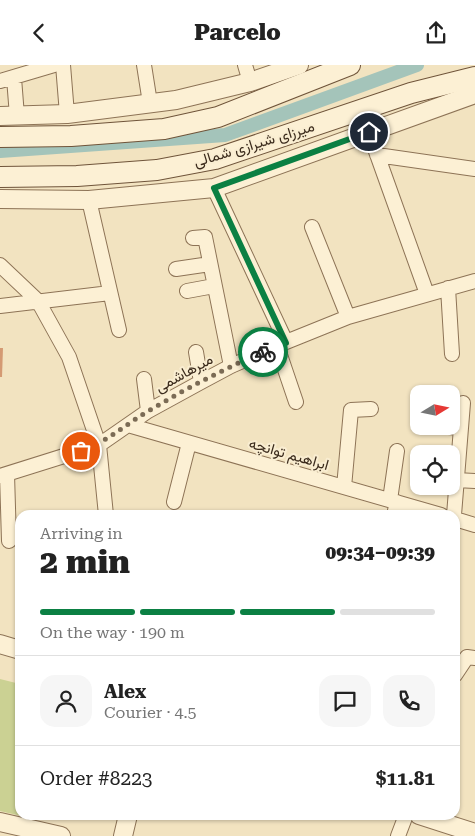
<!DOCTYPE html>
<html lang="en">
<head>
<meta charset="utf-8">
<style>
	:root { --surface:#fff; --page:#f6f6f6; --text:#222; --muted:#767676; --line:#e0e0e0; --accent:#0b8043 }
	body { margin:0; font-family:"Roboto Serif",Vazirmatn,serif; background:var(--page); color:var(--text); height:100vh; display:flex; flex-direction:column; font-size:19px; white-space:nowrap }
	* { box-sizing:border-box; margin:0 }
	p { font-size:16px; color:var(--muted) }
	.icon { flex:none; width:28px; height:28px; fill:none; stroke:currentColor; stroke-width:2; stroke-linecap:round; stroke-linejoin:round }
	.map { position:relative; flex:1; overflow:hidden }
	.panel { position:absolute; left:15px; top:445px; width:445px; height:310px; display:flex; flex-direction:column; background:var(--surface); border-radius:15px; box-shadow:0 1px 4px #0004 }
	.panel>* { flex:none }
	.needle { width:32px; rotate:80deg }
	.controls { position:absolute; left:410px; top:320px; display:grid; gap:10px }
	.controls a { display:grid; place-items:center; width:50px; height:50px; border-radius:10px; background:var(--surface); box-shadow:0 1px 4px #0004; font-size:25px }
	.pin { position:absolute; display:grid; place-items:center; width:42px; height:42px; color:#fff; margin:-21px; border:2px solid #fff; border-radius:50%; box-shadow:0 1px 5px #0007 }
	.courier { position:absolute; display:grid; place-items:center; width:50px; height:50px; margin:-25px; border:4px solid #0b8043; border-radius:50%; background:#fff; color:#222; box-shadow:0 1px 6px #0007 }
	.head em { font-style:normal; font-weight:800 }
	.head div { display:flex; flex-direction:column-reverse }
	.head { display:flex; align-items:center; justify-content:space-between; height:85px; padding:0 25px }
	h1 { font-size:32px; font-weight:800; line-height:38px }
	.bar { display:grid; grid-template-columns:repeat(4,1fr); gap:8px 5px; align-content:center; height:60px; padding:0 25px }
	.bar i { height:6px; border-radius:4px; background:var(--line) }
	.bar .current { background:var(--accent) }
	.bar p { grid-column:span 4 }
	.line { display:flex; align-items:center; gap:12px; padding:0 25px; border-top:1px solid var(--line) }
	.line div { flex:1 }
	.round { display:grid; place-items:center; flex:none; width:52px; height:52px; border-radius:15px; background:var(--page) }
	header { display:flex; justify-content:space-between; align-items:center; height:65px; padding:0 25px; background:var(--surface); font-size:22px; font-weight:800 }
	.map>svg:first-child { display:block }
	.green { fill:#cbd193 }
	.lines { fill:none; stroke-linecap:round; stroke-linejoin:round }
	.canal { stroke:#a4c4ba; stroke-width:14 }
	.building { fill:#d49a73 }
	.minor-casing { stroke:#8d7356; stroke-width:16 }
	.tertiary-casing { stroke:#8d7356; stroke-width:20 }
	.secondary-casing { stroke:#6f543a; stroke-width:22 }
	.minor { stroke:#fcf0d4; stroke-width:14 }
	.tertiary { stroke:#fcf0d4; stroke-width:18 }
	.secondary { stroke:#fcf0d4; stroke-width:20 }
	.done { stroke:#7b6b55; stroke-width:5; stroke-dasharray:0 9 }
	.route { stroke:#0b8043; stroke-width:6 }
	.labels { text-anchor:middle; stroke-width:4; stroke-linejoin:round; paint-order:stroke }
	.street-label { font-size:15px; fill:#3b2b1c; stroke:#f9edd1 }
</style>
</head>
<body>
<header><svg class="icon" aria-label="back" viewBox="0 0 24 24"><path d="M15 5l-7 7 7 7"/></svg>Parcelo<svg class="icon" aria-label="share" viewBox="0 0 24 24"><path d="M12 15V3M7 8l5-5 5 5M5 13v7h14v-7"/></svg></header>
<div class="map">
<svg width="475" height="771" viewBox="0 0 475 771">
	<rect width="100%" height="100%" fill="#f2e3c0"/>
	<!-- green -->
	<path class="green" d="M0,614L20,619V750H30V753L0,746Z"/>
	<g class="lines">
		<!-- canal -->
		<path class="canal" d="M0,86L225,70L417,0"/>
	</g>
	<!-- building -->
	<path class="building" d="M0,283H3L2,312H0Z"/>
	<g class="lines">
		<defs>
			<path id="minor" d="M63,0L67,49
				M144,0L150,38
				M245,0L250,17
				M14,13L17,51
				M0,16L54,0
				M369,67L427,229
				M377,90L475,104
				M214,123L286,277
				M89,135L119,265
				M312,162L348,252
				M193,173L205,172L231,301
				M0,200L38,236L69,292L99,380L106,450
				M176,204L210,199
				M448,223L452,289
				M187,226L214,221
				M0,241L110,228
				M277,281L296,337
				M196,287L201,317
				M144,314L148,346
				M128,360L441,450
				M436,361L461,363
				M7,409L9,476
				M0,411L99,380L148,346L201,317L231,301L286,277L348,252L475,216
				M456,415L475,416
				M344,422L351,345L371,344
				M390,435L397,386
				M174,437L189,378
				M394,450L397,437
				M454,450L463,338
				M455,454L475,460
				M455,610L467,592L475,593
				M398,771L406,750"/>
			<path id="tertiary" d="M0,51L67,49L176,35L250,17L299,0
				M0,134L89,135L214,123L475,29
				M0,579L20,585
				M419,750L475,768
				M0,757L61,771
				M123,771L128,750"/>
			<path id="secondary" d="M0,72L71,71L164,64L218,52L350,0
				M0,112L77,111L157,105L215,94L411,28L475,12"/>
		</defs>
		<!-- minor casing -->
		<use href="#minor" class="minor-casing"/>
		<!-- tertiary casing -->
		<use href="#tertiary" class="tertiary-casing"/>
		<!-- secondary casing -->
		<use href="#secondary" class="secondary-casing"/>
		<!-- minor -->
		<use href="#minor" class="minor"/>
		<!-- tertiary -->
		<use href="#tertiary" class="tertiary"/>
		<!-- secondary -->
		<use href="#secondary" class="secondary"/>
	</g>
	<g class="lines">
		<!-- done -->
		<path class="done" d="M81,386C107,377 126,359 150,345C187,323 224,304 263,287"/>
		<!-- route -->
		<path class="route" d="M263,287L286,278L214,123L369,67"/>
	</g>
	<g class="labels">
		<!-- street labels -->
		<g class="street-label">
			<text transform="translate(254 79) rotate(-17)" y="5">میرزای شیرازی شمالی</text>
			<text transform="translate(184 308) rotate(-29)" y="5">میرهاشمی</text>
			<text transform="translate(289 389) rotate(16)" y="5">ابراهیم توانچه</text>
		</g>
	</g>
</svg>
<div class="controls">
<a><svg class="needle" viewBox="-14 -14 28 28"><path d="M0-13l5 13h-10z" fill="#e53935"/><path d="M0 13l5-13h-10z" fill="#767676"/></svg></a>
<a><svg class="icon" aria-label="locate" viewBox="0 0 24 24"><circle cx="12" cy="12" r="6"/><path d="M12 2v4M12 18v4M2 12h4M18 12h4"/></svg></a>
</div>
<div class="pin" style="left:81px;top:386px;background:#ea580c"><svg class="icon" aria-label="bag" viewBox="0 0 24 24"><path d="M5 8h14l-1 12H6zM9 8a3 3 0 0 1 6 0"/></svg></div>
<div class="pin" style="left:369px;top:67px;background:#1f2937"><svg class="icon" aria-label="home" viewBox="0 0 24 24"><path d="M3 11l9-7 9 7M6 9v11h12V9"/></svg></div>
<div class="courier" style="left:263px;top:287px"><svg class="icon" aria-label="bike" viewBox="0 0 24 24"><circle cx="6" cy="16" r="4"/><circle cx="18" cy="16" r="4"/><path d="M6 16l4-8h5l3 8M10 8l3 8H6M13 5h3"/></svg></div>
<section class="panel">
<div class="head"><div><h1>2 min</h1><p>Arriving in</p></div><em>09:34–09:39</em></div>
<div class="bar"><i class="current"></i><i class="current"></i><i class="current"></i><i></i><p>On the way · 190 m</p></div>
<div class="line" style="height:90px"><a class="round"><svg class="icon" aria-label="person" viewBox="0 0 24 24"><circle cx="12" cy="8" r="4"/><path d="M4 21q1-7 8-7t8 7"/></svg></a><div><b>Alex</b><p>Courier · 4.5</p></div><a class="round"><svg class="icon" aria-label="chat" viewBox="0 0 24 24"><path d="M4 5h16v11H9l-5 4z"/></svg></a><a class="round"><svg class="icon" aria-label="phone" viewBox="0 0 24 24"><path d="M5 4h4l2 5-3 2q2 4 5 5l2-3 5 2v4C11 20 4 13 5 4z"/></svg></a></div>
<div class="line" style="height:65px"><div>Order #8223</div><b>$11.81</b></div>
</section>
</div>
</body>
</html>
